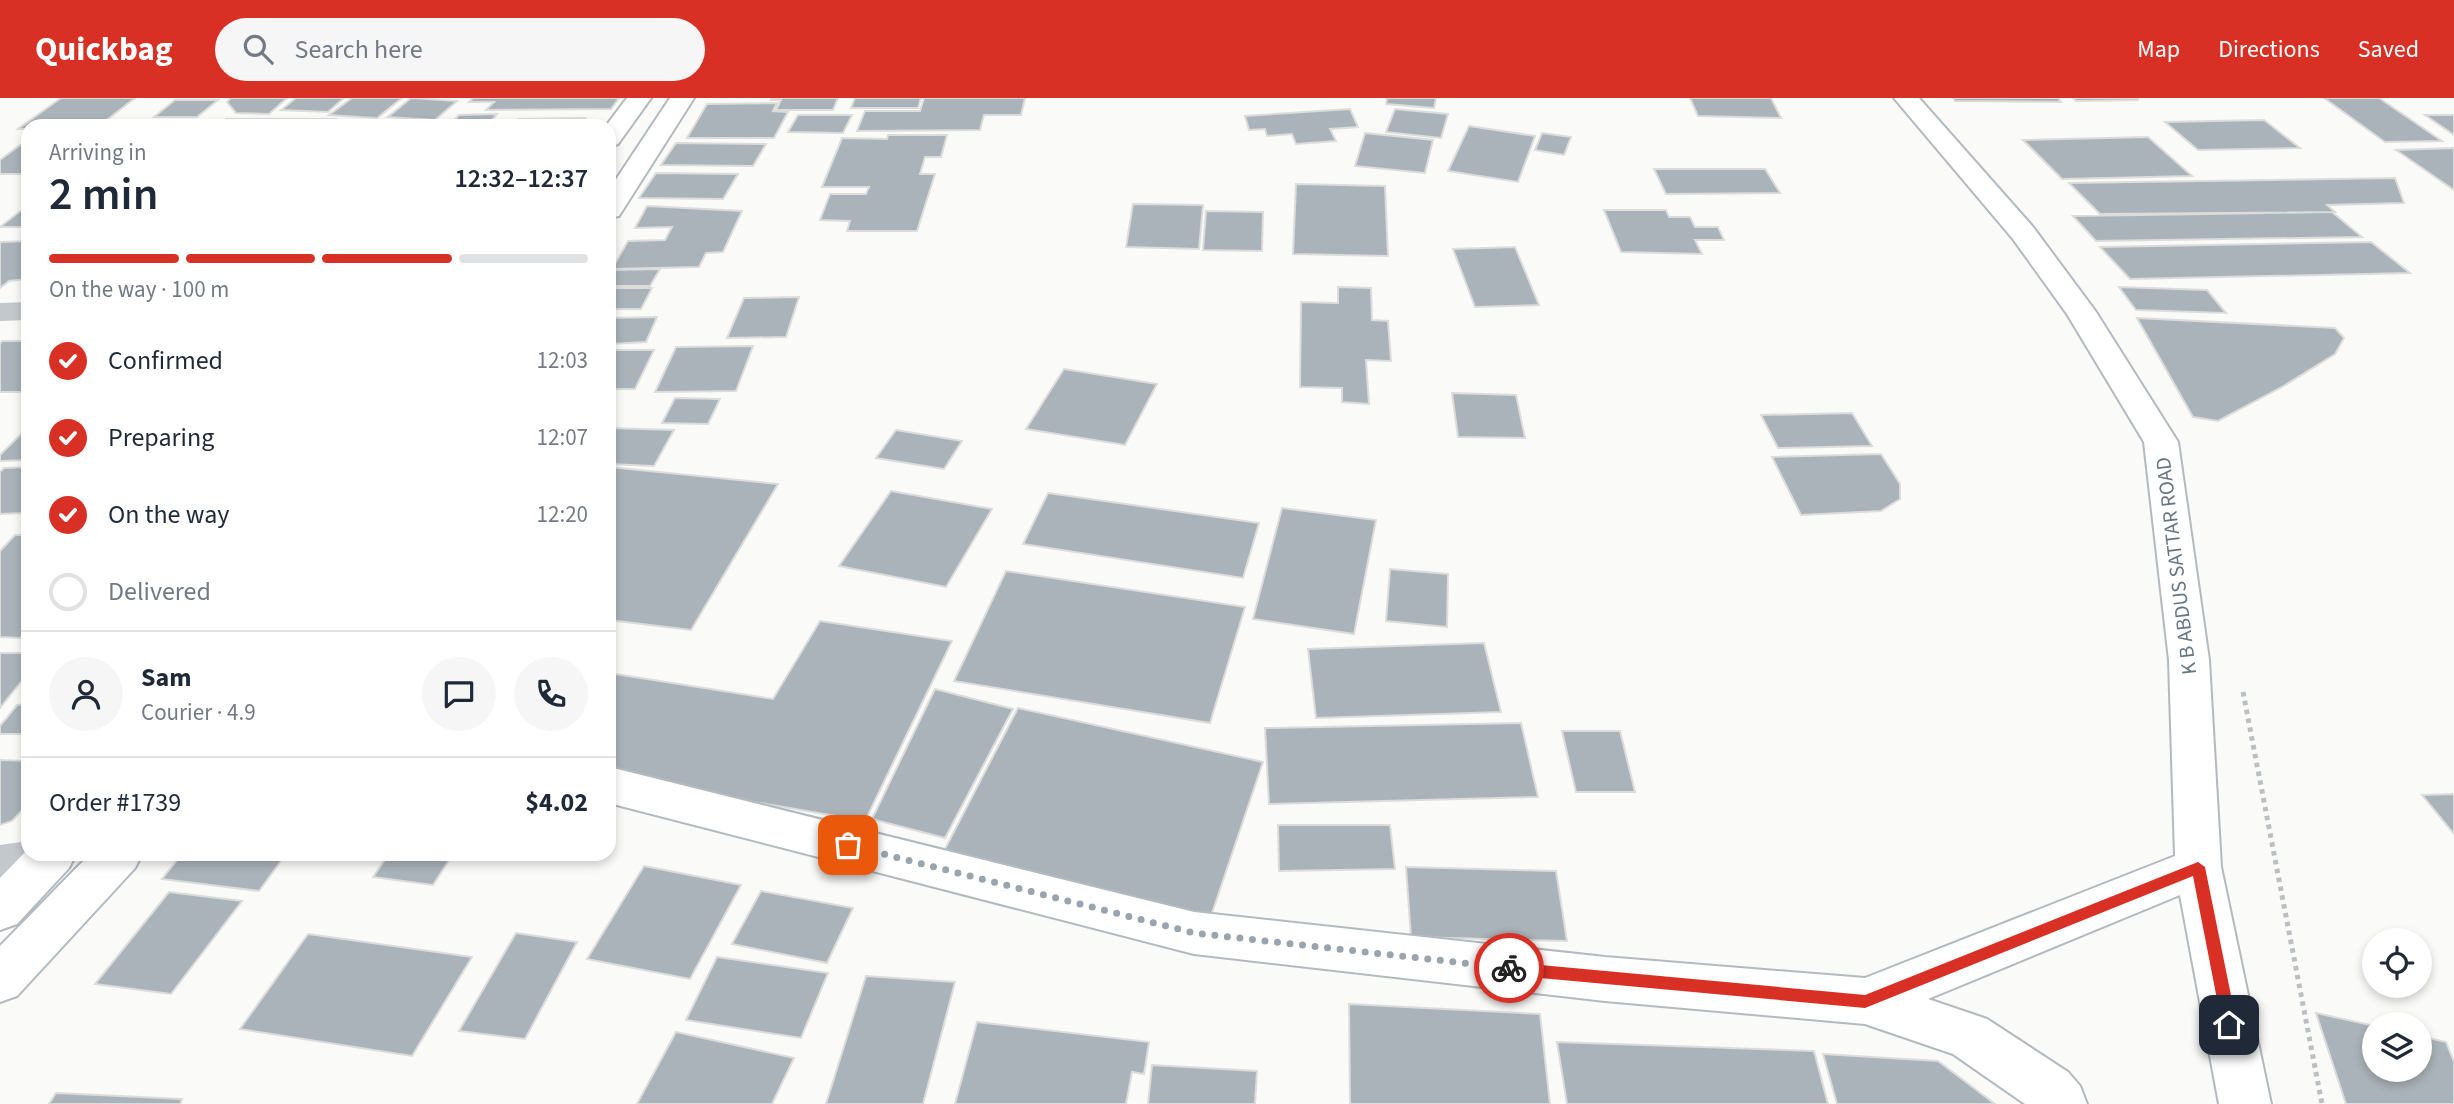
<!DOCTYPE html>
<html lang="en">
<head>
<meta charset="utf-8">
<style>
	:root { --surface:#fff; --page:#f6f6f7; --text:#1f2937; --muted:#747a83; --line:#e0e1e3; --accent:#d93025 }
	body { margin:0; font-family:"Source Sans 3",sans-serif; background:var(--page); color:var(--text); height:100vh; display:flex; flex-direction:column; font-size:26px; white-space:nowrap }
	* { box-sizing:border-box; margin:0 }
	p { font-size:23px; color:var(--muted) }
	.icon { flex:none; width:38px; height:38px; fill:none; stroke:currentColor; stroke-width:2; stroke-linecap:round; stroke-linejoin:round }
	.map { position:relative; flex:1; overflow:hidden }
	.drawer { position:absolute; left:21px; top:21px; width:595px; height:742px; display:flex; flex-direction:column; background:var(--surface); border-radius:21px; box-shadow:0 4px 10px #0003 }
	.drawer>* { flex:none }
	.controls { position:absolute; left:2362px; top:830px; display:grid; gap:14px }
	.controls a { display:grid; place-items:center; width:70px; height:70px; border-radius:50%; background:var(--surface); box-shadow:0 4px 10px #0003; font-size:35px }
	.pin { position:absolute; display:grid; place-items:center; width:60px; height:60px; color:#fff; margin:-30px; border-radius:14px; box-shadow:0 4px 10px #0006 }
	.courier { position:absolute; display:grid; place-items:center; width:70px; height:70px; margin:-35px; border:5px solid #d93025; border-radius:50%; background:#fff; color:#222; box-shadow:0 2px 9px #0007 }
	.head em { font-style:normal; font-weight:600 }
	.head div { display:flex; flex-direction:column-reverse }
	.head { display:flex; align-items:center; justify-content:space-between; height:119px; padding:0 28px }
	h1 { font-size:46px; font-weight:600; line-height:52px }
	.bar { display:grid; grid-template-columns:repeat(4,1fr); gap:10px 7px; align-content:center; height:84px; padding:0 28px }
	.bar i { height:9px; border-radius:5px; background:var(--line) }
	.bar .on { background:var(--accent) }
	.bar p { grid-column:span 4 }
	.line { display:flex; align-items:center; gap:18px; padding:0 28px; border-top:2px solid var(--line) }
	.line div { flex:1 }
	.round { display:grid; place-items:center; flex:none; width:74px; height:74px; border-radius:37px; background:var(--page) }
	ol { padding:0 28px; list-style:none }
	li { display:flex; align-items:center; gap:21px; height:77px }
	li p { margin-inline-start:auto }
	li .icon { padding:7px; border-radius:50%; background:var(--accent); color:#fff; stroke-width:4 }
	li:last-child { color:var(--muted) }
	li i { width:38px; height:38px; border:4px solid var(--line); border-radius:50% }
	header { display:flex; align-items:center; gap:42px; box-sizing:border-box; height:98px; padding:0 35px; background:var(--accent); color:#fff }
	header strong { font-size:33px }
	nav { display:flex; gap:38px; margin-inline-start:auto; font-size:24px }
	.search { width:490px; height:63px; background:var(--page); display:flex; align-items:center; gap:18px; box-sizing:border-box; padding:0 24px; border-radius:38px; color:var(--muted); font-size:26px }
	.map>svg:first-child { display:block }
	.building { fill:#aab3b9; stroke:#dcdcda; stroke-width:2 }
	.lines { fill:none; stroke-linecap:round; stroke-linejoin:round }
	.secondary-casing { stroke:#b3babf; stroke-width:4 }
	.path { stroke:#bbbfc2; stroke-width:5; stroke-dasharray:4.5 4.5; stroke-linecap:butt }
	.street { fill:#c3c8cc; fill-rule:evenodd }
	.secondary { fill:#fff; fill-rule:evenodd }
	.route { fill:#d93025 }
	.done { stroke:#99a4ac; stroke-width:7; stroke-dasharray:0 12.6 }
	.labels { text-anchor:middle; stroke-width:7; stroke-linejoin:round; paint-order:stroke }
	.street-label { font-size:21px; fill:#657683; stroke:#fff }
</style>
</head>
<body>
<header>
<strong>Quickbag</strong>
<div class="search"><svg class="icon" aria-label="search" viewBox="0 0 24 24"><circle cx="10" cy="10" r="6"/><path d="M15 15l6 6"/></svg>Search here</div>
<nav><a>Map</a><a>Directions</a><a>Saved</a></nav>
</header>
<div class="map">
<svg width="2454" height="1006" viewBox="0 0 2454 1006">
	<rect width="100%" height="100%" fill="#fafaf8"/>
	<!-- building -->
	<path class="building" d="M61,0H135L99,28H28V31H18Z
		M231,0H287L269,16L236,15L227,4Z
		M296,0H344L328,14L281,12Z
		M352,0H402L377,20L329,17Z
		M411,0L457,3L435,22L388,19Z
		M473,0H619L611,11L486,12L494,4H469Z
		M772,0H838L833,12H776L781,2H771Z
		M855,0H921L918,10H851Z
		M924,0H1025L1021,17H984L980,32L857,33L865,13H920Z
		M1387,0H1436L1434,10L1386,6Z
		M1690,0H1771L1781,20L1698,18Z
		M1953,0H2058L2061,4L1955,3Z
		M2073,0H2137L2138,2L2076,3Z
		M2324,0H2379L2442,43L2385,44Z
		M175,2H218L197,19H154Z
		M777,5L773,13L788,14L774,40H687L707,6Z
		M1350,11L1358,29L1330,31L1336,43L1296,46L1292,36L1267,38L1265,31L1249,32L1245,18Z
		M1395,11L1448,16L1441,40L1386,34Z
		M497,16L487,28H449L459,17Z
		M798,17H852L843,35L788,34Z
		M2425,17H2454V37Z
		M585,20L579,28H513L519,21Z
		M226,21H335L328,28H219Z
		M2264,22L2300,50L2198,52L2165,24Z
		M143,24H207L203,28H139Z
		M1469,28L1535,38L1518,84L1448,73Z
		M1365,35L1433,42L1425,75L1355,68Z
		M1542,35L1571,39L1564,57L1535,52Z
		M888,37H947L941,59H925L920,76H935L917,133H847L850,123L820,122L830,96H866L869,89H822L842,40L887,41Z
		M2148,39L2192,78L2062,81L2023,42Z
		M676,45L766,46L753,68L661,67Z
		M20,47H28V76H0V62Z
		M2454,50V92L2396,52Z
		M1654,71H1765L1780,95L1666,96Z
		M656,75L738,76L723,101L639,100Z
		M2395,80L2404,105L2327,107L2335,114L2100,116L2069,85Z
		M1296,86L1385,88L1388,158L1293,156Z
		M1133,106L1203,107L1199,151L1126,149Z
		M28,107V129H0Z
		M647,108L742,113L723,154L706,155L699,169L612,171L628,143L665,142L672,129L635,130Z
		M1604,112H1666L1669,119H1690L1695,129H1718L1724,142H1695L1702,156L1621,154Z
		M1206,113L1263,114L1262,153L1203,152Z
		M2332,114L2362,139L2096,143L2073,118Z
		M28,143V181L9,183L0,190V144Z
		M2371,144L2410,175L2130,181L2100,149Z
		M1515,149L1539,207L1475,209L1453,151Z
		M660,171L650,188H609V172Z
		M1338,189L1371,190L1372,222L1388,223L1391,263L1366,262L1369,306L1342,304V290L1300,289L1301,204L1338,205Z
		M2119,189L2207,192L2226,215L2136,212Z
		M609,190H652L641,211H609Z
		M799,199L786,239L727,240L744,200Z
		M657,219L646,244L609,246V220Z
		M2137,220L2335,230L2344,240L2335,256L2282,289L2218,323L2193,319Z
		M2,243H28V289L23,294H0V246Z
		M753,248L736,293L655,294L676,249Z
		M609,252H654L635,291H609Z
		M1064,271L1157,286L1125,347L1026,331Z
		M1452,295L1516,297L1525,340L1458,339Z
		M675,300L720,301L708,326L662,325Z
		M1852,315L1872,348L1778,350L1761,317Z
		M28,329V362L0,363V357Z
		M609,330L674,332L654,368L609,366Z
		M896,332L962,343L944,371L876,360Z
		M1881,356L1900,386V401L1881,413L1801,417L1772,359Z
		M28,369V411L24,415L0,416V374L4,370Z
		M609,369L778,386L691,532L609,522Z
		M891,393L992,411L946,489L839,468Z
		M1048,395L1259,425L1243,480L1023,446Z
		M1282,410L1376,422L1354,536L1253,521Z
		M15,437H28V532L20,540L0,539V453Z
		M1390,471L1448,476L1447,529L1386,523Z
		M1006,473L1245,509L1210,625L954,583Z
		M820,523L952,543L865,723L609,679V575L773,601Z
		M1484,545L1501,614L1316,620L1308,551Z
		M0,555H28V575L0,610Z
		M935,591L1013,611L945,740L872,721Z
		M28,606V636H0V628L17,607Z
		M1018,610L1263,664L1211,818L944,753Z
		M1521,625L1538,699L1269,706L1265,630Z
		M1562,633H1620L1635,694H1576Z
		M0,662L28,663V706L12,723L0,727Z
		M2454,696V736L2422,697Z
		M1278,727H1390L1395,771L1279,773Z
		M182,756H286L259,793L162,781Z
		M389,756H453L433,787L373,779Z
		M644,768L741,787L690,881L587,861Z
		M1406,769L1556,773L1567,843L1411,839Z
		M761,793L853,810L827,865L732,846Z
		M169,794L242,803L171,896L95,886Z
		M516,835L577,844L525,941L459,933Z
		M308,836L472,859L412,958L240,931Z
		M717,859L828,875L801,940L686,922Z
		M866,878L955,884L923,1006H826Z
		M1349,906L1540,916L1550,1006H1350Z
		M2316,915L2375,928V971H2420V938L2446,944L2454,964V1006H2346Z
		M977,924L1149,944L1144,976L1132,974L1126,1006H955Z
		M676,934L794,960L772,1006H637Z
		M1557,944L1814,953L1828,1006H1567Z
		M1823,956L1938,963L1995,1006H1837Z
		M1152,967L1257,973L1255,1006H1148Z
		M56,995L182,1001L180,1006H49Z"/>
	<g class="lines">
		<defs>
			<path id="secondary" d="M627,0H651L618,46L609,49V28H606Z
				M670,0H694L619,118L609,120V92Z
				M1894,0H1919L2033,129L2096,214L2178,344L2209,562L2221,769L2271,1006H2219L2180,797L1928,901L1987,921L2068,974L2080,988L2087,1006H2025L1953,956L1865,926L1605,903L1194,856L609,705V669L1194,814L1605,859L1865,880L2175,758L2169,562L2144,344L2067,216L2013,141Z
				M28,751V756H76L69,770L17,826L0,832V780Z
				M90,756H142L135,770L17,898L0,904V848Z"/>
		</defs>
		<!-- secondary casing -->
		<use href="#secondary" class="secondary-casing"/>
		<!-- path -->
		<path class="path" d="M2243,594L2322,1006"/>
		<!-- street -->
		<path class="street" d="M28,204V222L0,223V205Z
			M28,743V756H71L73,759L66,773L50,778L0,785V747Z"/>
		<!-- secondary -->
		<use href="#secondary" class="secondary"/>
	</g>
	<!-- route -->
	<path class="route" d="M2198,764L2205,769L2237,927L2234,932L2229,934L2224,932L2222,927L2193,778L1865,910L1509,877L1502,870L1509,864L1865,897Z"/>
	<g class="lines">
		<!-- done -->
		<path class="done" d="M848,747L1194,835L1509,870"/>
	</g>
	<g class="labels">
		<!-- street labels -->
		<g class="street-label">
			<text transform="translate(2176 468) rotate(-97)" y="7">K B ABDUS SATTAR ROAD</text>
		</g>
	</g>
</svg>
<div class="controls">
<a><svg class="icon" aria-label="locate" viewBox="0 0 24 24"><circle cx="12" cy="12" r="6"/><path d="M12 2v4M12 18v4M2 12h4M18 12h4"/></svg></a>
<a><svg class="icon" aria-label="layers" viewBox="0 0 24 24"><path d="M12 4l9 5-9 5-9-5zM3 14l9 5 9-5"/></svg></a>
</div>
<div class="pin" style="left:848px;top:747px;background:#ea580c"><svg class="icon" aria-label="bag" viewBox="0 0 24 24"><path d="M5 8h14l-1 12H6zM9 8a3 3 0 0 1 6 0"/></svg></div>
<div class="pin" style="left:2229px;top:927px;background:#1f2937"><svg class="icon" aria-label="home" viewBox="0 0 24 24"><path d="M3 11l9-7 9 7M6 9v11h12V9"/></svg></div>
<div class="courier" style="left:1509px;top:870px"><svg class="icon" aria-label="bike" viewBox="0 0 24 24"><circle cx="6" cy="16" r="4"/><circle cx="18" cy="16" r="4"/><path d="M6 16l4-8h5l3 8M10 8l3 8H6M13 5h3"/></svg></div>
<section class="drawer">
<div class="head"><div><h1>2 min</h1><p>Arriving in</p></div><em>12:32–12:37</em></div>
<div class="bar"><i class="on"></i><i class="on"></i><i class="on"></i><i></i><p>On the way · 100 m</p></div>
<ol>
<li><svg class="icon" aria-label="check" viewBox="0 0 24 24"><path d="M5 12l5 5 9-10"/></svg>Confirmed<p>12:03</p></li>
<li><svg class="icon" aria-label="check" viewBox="0 0 24 24"><path d="M5 12l5 5 9-10"/></svg>Preparing<p>12:07</p></li>
<li><svg class="icon" aria-label="check" viewBox="0 0 24 24"><path d="M5 12l5 5 9-10"/></svg>On the way<p>12:20</p></li>
<li><i></i>Delivered</li>
</ol>
<div class="line" style="height:126px"><a class="round"><svg class="icon" aria-label="person" viewBox="0 0 24 24"><circle cx="12" cy="8" r="4"/><path d="M4 21q1-7 8-7t8 7"/></svg></a><div><b>Sam</b><p>Courier · 4.9</p></div><a class="round"><svg class="icon" aria-label="chat" viewBox="0 0 24 24"><path d="M4 5h16v11H9l-5 4z"/></svg></a><a class="round"><svg class="icon" aria-label="phone" viewBox="0 0 24 24"><path d="M5 4h4l2 5-3 2q2 4 5 5l2-3 5 2v4C11 20 4 13 5 4z"/></svg></a></div>
<div class="line" style="height:91px"><div>Order #1739</div><b>$4.02</b></div>
</section>
</div>
</body>
</html>
